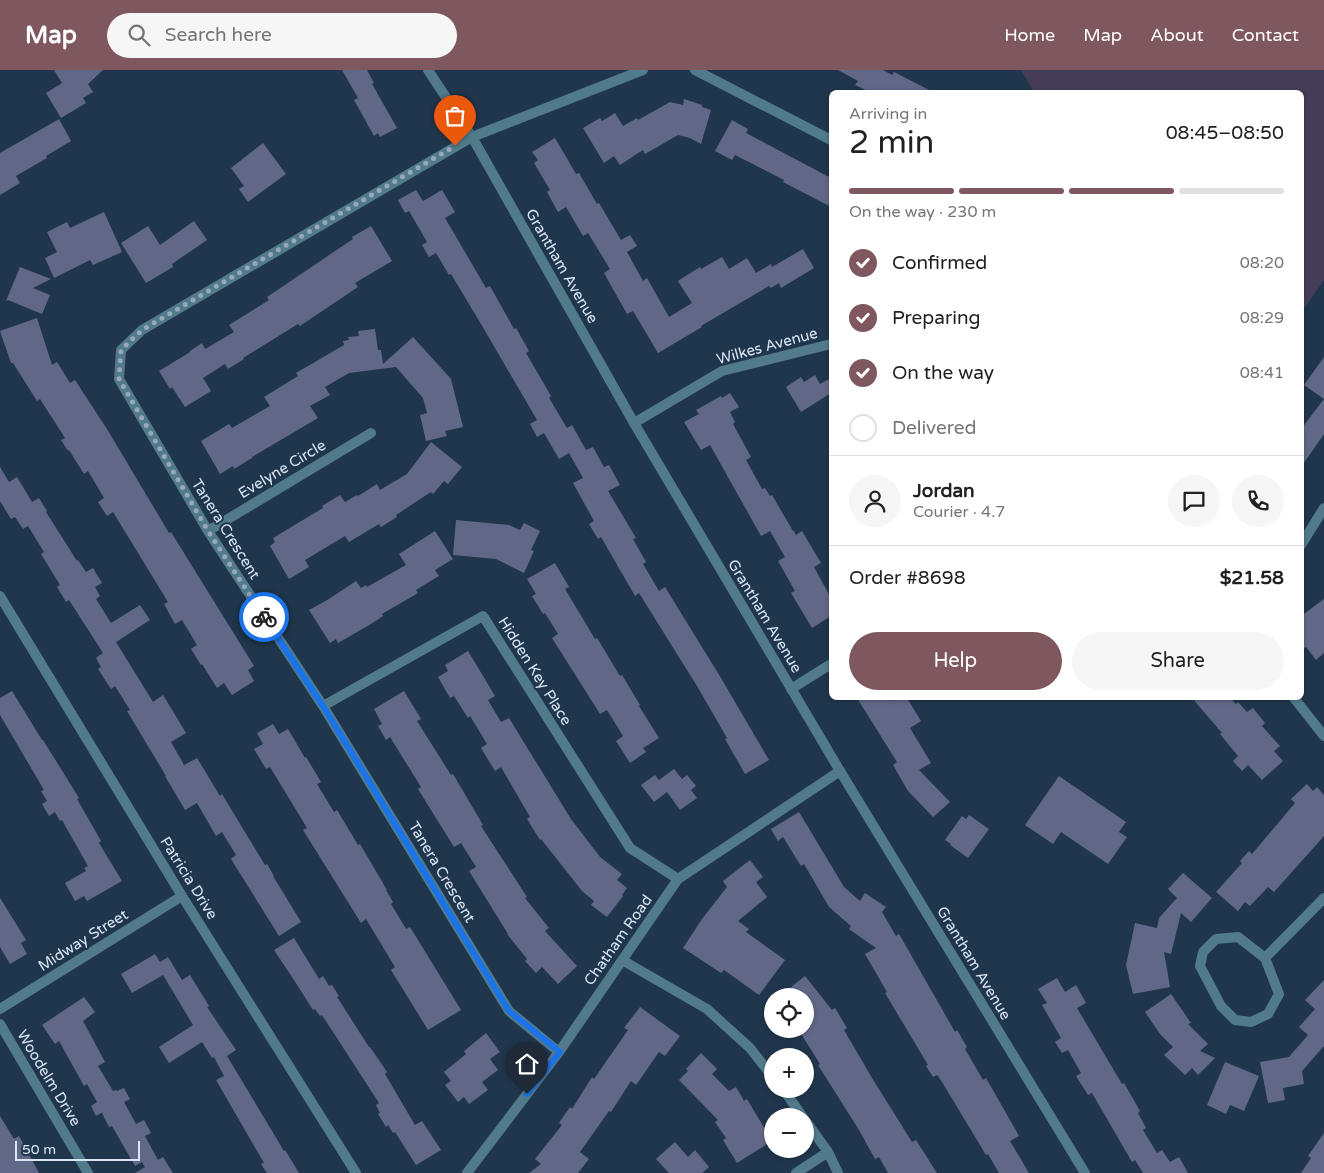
<!DOCTYPE html>
<html lang="en">
<head>
<meta charset="utf-8">
<style>
	:root { --surface:#fff; --page:#f6f6f6; --text:#202124; --muted:#757577; --line:#e0e0e0; --accent:#7f575f }
	body { margin:0; font-family:"Varela Round",sans-serif; background:var(--page); color:var(--text); height:100vh; display:flex; flex-direction:column; font-size:19px; white-space:nowrap }
	* { box-sizing:border-box; margin:0 }
	p { font-size:16px; color:var(--muted) }
	.icon { flex:none; width:28px; height:28px; fill:none; stroke:currentColor; stroke-width:2; stroke-linecap:round; stroke-linejoin:round }
	.map { position:relative; flex:1; overflow:hidden }
	.details { position:absolute; left:829px; top:20px; width:475px; height:610px; display:flex; flex-direction:column; background:var(--surface); border-radius:8px; box-shadow:0 1px 4px #0004 }
	.details>* { flex:none }
	.fabs { position:absolute; left:764px; top:918px; display:grid; gap:10px }
	.fabs a { display:grid; place-items:center; width:50px; height:50px; border-radius:50%; background:var(--surface); box-shadow:0 1px 4px #0004; font-size:25px }
	.scale { position:absolute; left:15px; bottom:12px; width:125px; box-sizing:border-box; padding-left:5px; border:2px solid #d9e6f5; border-top:0; font-size:14px; line-height:18px; white-space:nowrap; color:#d9e6f5; -webkit-text-stroke:4px #20364c; paint-order:stroke }
	.pin { position:absolute; display:grid; place-items:center; width:42px; height:42px; color:#fff; margin:-51px -21px; border-radius:50% 50% 50% 0; rotate:-45deg; box-shadow:0 0 5px #0007 }
	.pin .icon { rotate:45deg }
	.courier { position:absolute; display:grid; place-items:center; width:50px; height:50px; margin:-25px; border:4px solid #1a73e8; border-radius:50%; background:#fff; color:#222; box-shadow:0 1px 6px #0007 }
	.head em { font-style:normal; font-weight:600 }
	.head div { display:flex; flex-direction:column-reverse }
	.head { display:flex; align-items:center; justify-content:space-between; height:85px; padding:0 20px }
	h1 { font-size:32px; font-weight:600; line-height:38px }
	.bar { display:grid; grid-template-columns:repeat(4,1fr); gap:8px 5px; align-content:center; height:60px; padding:0 20px }
	.bar i { height:6px; border-radius:4px; background:var(--line) }
	.bar .on { background:var(--accent) }
	.bar p { grid-column:span 4 }
	.line { display:flex; align-items:center; gap:12px; padding:0 20px; border-top:1px solid var(--line) }
	.line div { flex:1 }
	.round { display:grid; place-items:center; flex:none; width:52px; height:52px; border-radius:26px; background:var(--page) }
	ol { padding:0 20px; list-style:none }
	li { display:flex; align-items:center; gap:15px; height:55px }
	li p { margin-inline-start:auto }
	li .icon { padding:5px; border-radius:50%; background:var(--accent); color:#fff; stroke-width:4 }
	li:last-child { color:var(--muted) }
	li i { width:28px; height:28px; border:2px solid var(--line); border-radius:50% }
	.primary-button { display:flex; gap:10px; margin-top:auto; padding:10px 20px }
	.primary-button a { flex:1; height:58px; border-radius:30px; background:var(--accent); color:#fff; font-size:20px; font-weight:600; line-height:58px; text-align:center }
	.primary-button a+a { background:var(--page); color:var(--text) }
	header { display:flex; align-items:center; gap:30px; box-sizing:border-box; height:70px; padding:0 25px; background:var(--accent); color:#fff }
	header strong { font-size:24px }
	nav { display:flex; gap:28px; margin-inline-start:auto; font-size:18px }
	.search { width:350px; height:45px; background:var(--page); display:flex; align-items:center; gap:12px; box-sizing:border-box; padding:0 18px; border-radius:28px; color:var(--muted); font-size:19px }
	.map>svg:first-child { display:block }
	.green { fill:#453d58 }
	.building { fill:#616887 }
	.lines { fill:none; stroke-linecap:round; stroke-linejoin:round }
	.minor { stroke:#517a8b; stroke-width:10 }
	.tertiary { stroke:#517a8b; stroke-width:10 }
	.done { stroke:#98a8ba; stroke-width:5; stroke-dasharray:0 9 }
	.route { stroke:#1a73e8; stroke-width:6 }
	.labels { text-anchor:middle; stroke-width:4; stroke-linejoin:round; paint-order:stroke }
	.street-label { font-size:15px; fill:#d9e6f5; stroke:#20364c }
</style>
</head>
<body>
<header>
<strong>Map</strong>
<div class="search"><svg class="icon" aria-label="search" viewBox="0 0 24 24"><circle cx="10" cy="10" r="6"/><path d="M15 15l6 6"/></svg>Search here</div>
<nav><a>Home</a><a>Map</a><a>About</a><a>Contact</a></nav>
</header>
<div class="map">
<svg width="1324" height="1103" viewBox="0 0 1324 1103">
	<rect width="100%" height="100%" fill="#20364c"/>
	<!-- green -->
	<path class="green" d="M1021,0H1324V210L1301,243V22H1034Z"/>
	<!-- building -->
	<path class="building" d="M54,0H103L88,14L93,22L83,28L86,33L61,48L46,23L62,13Z
		M342,0H367L374,13L372,14L397,58L380,67L378,63L374,66L354,30L358,28Z
		M838,0H883L892,5L894,2L933,22H870L855,15L858,11Z
		M684,29L702,35V37L711,40L701,74L690,68L678,65L645,84L643,80L620,95L614,86L604,93L583,58L600,48L602,51L615,43L623,56L637,48L638,50L670,32L683,35Z
		M59,49L71,71L46,86L47,88L16,106L20,113L0,125V83Z
		M732,50L748,59L746,63L831,108V137L783,112L784,110L735,85L732,90L715,81Z
		M555,68L576,104L579,103L597,134L599,133L621,170L630,165L637,176L627,182L643,211L647,208L669,247L692,233L678,211L700,197L701,199L722,187L729,199L747,188L756,203L771,194L772,197L803,179L814,198L781,218L779,213L771,218L769,216L701,256L702,257L658,283L633,241L627,244L604,203L610,199L588,163L583,166L566,137L558,142L547,122L550,120L534,93L538,90L532,82Z
		M263,73L286,104L248,132L239,119L244,116L231,98Z
		M416,120L423,131L442,120L455,142L445,148L486,218L490,216L514,259L516,258L529,281L526,283L551,326L549,328L567,358L572,355L586,380L593,377L604,397L609,395L620,415L608,421L636,468L633,469L646,492L643,494L659,521L665,517L721,608L769,690L745,704L725,669L727,668L697,616L639,523L635,526L601,467L598,469L589,454L594,451L573,413L583,408L569,383L559,389L544,363L537,367L530,354L537,350L481,254L451,204L449,205L436,183L429,187L422,175L427,172L409,141L405,143L398,130Z
		M104,142L122,182L93,195L90,190L54,208L45,188L57,182L47,162L67,152L70,158Z
		M194,151L207,170L172,194L173,197L146,213L121,173L148,156L160,175Z
		M371,156L392,191L355,213L358,217L300,256L298,254L243,288L244,289L228,299L225,294L203,308L211,321L185,337L172,317L170,319L159,301L190,282V281L202,273L205,279L234,262L229,255L269,230L267,227L353,169L352,167Z
		M20,197L51,209L33,218L50,225L42,244L8,230L6,231Z
		M37,248L52,295L57,292L70,313L75,310L107,359L169,463L171,462L254,596L248,600L254,611L232,625L224,613L217,618L202,594L201,595L191,579L197,575L182,550L175,554L164,534L168,532L113,442L107,446L98,432L104,428L88,401L84,404L69,380L68,381L61,370L65,368L40,329L37,331L13,293H11L0,261Z
		M375,259L378,280H381L383,294L413,267L451,309L463,357L445,361L447,366L426,371L420,345L427,343L423,328L396,297L349,303L325,317L330,325L310,336L318,348L252,387V388L234,399L233,396L220,404L201,371L229,354L232,358L270,336L264,327L298,306L296,303L344,275L343,271L349,270L348,267L359,266L358,261Z
		M1324,287V364L1301,397V359L1324,329L1304,315Z
		M815,305L820,314L831,308V323L801,342L786,317L801,307L804,312Z
		M730,323L739,337L730,342L735,352L733,354L751,387L746,390L762,419L765,418L770,426L772,425L793,461H794L796,465L802,461L821,493L814,497L831,528V546L812,558L791,523L795,521L778,491L785,487L770,461L761,466L710,375L701,380L684,352L699,344L696,340L721,326L722,328Z
		M431,372L462,397L448,414L444,411L433,424L431,422L396,445L397,447L381,457L379,454L349,472L345,466L305,490L309,497L289,509L270,476L275,472L273,468L323,438L322,436L340,425L345,432L357,425L358,426L377,414L380,420L407,404Z
		M0,397L9,412L17,407L32,432L39,428L47,441L46,442L77,491L78,490L86,502L93,498L102,513L95,517L100,526L96,529L111,553L140,535L150,550L116,572L153,632L163,625L186,663L171,672L184,695L197,688L220,726L222,724L248,767L265,795L267,794L274,806H273L301,852L279,866L231,789L236,785L222,762L216,766L197,733L185,740L165,706H166L127,641L130,640L115,616L111,619L98,599L101,597L96,588L103,583L69,530L66,532L57,517L60,515L41,484L44,482L28,456L23,459L15,447L11,449L0,431Z
		M456,450L509,455L520,460L524,453L540,461L531,480L534,481L524,503L496,489L453,485Z
		M435,461L453,489L435,500L439,506L416,520L418,523L382,544L383,546L371,554L338,573L336,569L330,573L309,540L329,529L356,511L361,518L366,515L367,517L406,495L399,484Z
		M555,493L569,517L565,519L595,569L597,568L620,606L622,605L640,635L639,636L659,668L643,678L646,682L630,693L616,671L623,666L607,640L600,644L552,568L558,564L545,543L543,544L532,526L536,524L527,509Z
		M1324,529V583L1316,590L1306,577L1301,580V546Z
		M468,581L495,626L488,630L501,652L509,648L571,749L600,787L622,804L617,810L627,818L622,825L623,826L607,847L591,835L594,831L582,821L541,769L540,770L527,749L530,747L501,697L495,701L481,678L487,674L470,646L468,648L454,626L450,628L438,607L448,601L445,595Z
		M12,621L42,670H43L66,707L79,728L77,729L101,771L99,773L122,811L87,831L84,826L75,831L65,813L86,801L84,798L88,796L62,750L60,751L55,742L49,746L42,734L47,731L41,721L44,720L0,645V628Z
		M404,621L421,649L417,651L451,705L453,704L483,755L481,756L527,827L525,828L549,858L545,861L577,896L558,914L542,897L536,903L525,891L527,889L507,864H508L469,801L476,797L461,773L454,777L418,719L421,717L390,667L386,670L378,656L382,654L374,639Z
		M857,628H891L893,631L898,628H907L921,651L910,658L931,693L919,700L950,732L933,747L908,721L893,695L897,692Z
		M1192,628H1230L1236,634L1238,632L1247,642L1253,638L1265,653L1262,656L1280,676L1274,681L1283,691L1262,710L1248,695L1242,701L1233,691L1238,686L1220,664L1222,663Z
		M273,654L279,664L288,659L305,688L306,687L321,712L317,714L334,742L337,740L358,775L360,774L387,820H386L393,832L391,834L406,859L410,857L461,940L428,960L391,900L395,897L366,849L361,853L303,760L307,758L270,697L266,699L254,679L263,674L257,663Z
		M674,699L682,709L687,705L696,716L691,720L697,728L680,740L667,722L654,732L641,715L655,705L659,710Z
		M1059,706L1126,752L1119,762L1127,767L1108,794L1061,762L1053,774L1025,755Z
		M1307,714L1313,721L1317,717L1324,725V766L1274,822L1268,817L1250,836L1245,832L1238,841L1216,822L1242,793L1240,791L1249,781L1252,784L1295,733L1291,729Z
		M799,742L844,817L860,831L865,823L886,837L882,842L896,866L899,864L955,962L957,960L967,977L965,979L983,1010L986,1008L1019,1066L1010,1071L1029,1103H999L988,1084L986,1085L942,1012L937,1005L933,1007L926,996L928,995L885,923L887,922L865,884L876,878L849,859L851,856L829,837L804,794L801,796L783,767L778,771L771,759Z
		M969,745L989,759L968,788L950,775L951,774L945,770L962,746L966,749Z
		M750,790L763,807L756,812L767,827L738,851L749,859L746,862L785,890L759,925L724,900L721,903L683,878L702,849L727,817L723,811Z
		M1183,803L1212,828L1191,852L1181,843L1171,884L1164,882L1170,917L1133,924L1126,895L1135,853L1157,858L1159,848L1177,828L1168,819Z
		M0,828L26,870L21,873L27,884L10,894L0,877Z
		M294,868L319,909L323,906L329,916L332,915L339,926L337,927L369,977H370L387,1002L385,1004L415,1055L422,1051L441,1080L416,1095L395,1062L393,1063L388,1055L386,1057L378,1044L380,1043L376,1035L379,1033L322,945L320,946L315,939L313,940L294,910L274,880Z
		M155,884L160,892L168,887L182,910L190,905L209,936L207,937L236,980L227,986L284,1081L285,1080L299,1103H267L261,1094L264,1093L216,1010L224,1006L214,987L212,988L202,972L169,993L159,977L193,955L163,905L132,923L121,904Z
		M805,906L832,940L835,938L847,958L844,960L872,1008L912,1072L916,1070L937,1103H888L879,1087L875,1089L859,1060L818,995L820,994L798,959H805V926H780Z
		M1057,908L1065,922L1076,915L1086,933L1077,938L1122,1014L1124,1013L1140,1041L1138,1043L1146,1058L1143,1060L1157,1083L1162,1080L1170,1092L1179,1087L1188,1103H1143L1135,1090L1132,1092L1092,1023L1088,1025L1076,1006L1081,1003L1068,980L1062,983L1055,972L1061,968L1042,935L1047,933L1038,919Z
		M1324,910V976L1302,1001L1304,1014L1283,1018L1285,1030L1268,1033L1260,992L1289,987L1308,965L1299,957L1315,939L1305,930Z
		M1171,924L1191,953L1188,954L1208,974L1200,981L1215,988L1198,1005L1192,998L1185,1005L1164,985L1173,977L1160,964L1145,942Z
		M84,927L95,942L83,951L105,992L98,996L113,1021L116,1020L117,1021L124,1018L130,1029L124,1032L136,1054L144,1050L151,1063L145,1066L158,1090L163,1087L173,1103H135L145,1097L142,1092L135,1096L112,1056L109,1057L102,1043L103,1042L96,1046L91,1036L97,1032L87,1014L84,1016L59,971L55,974L42,955Z
		M640,937L680,966L665,986L659,982L636,1015L631,1011L611,1042L609,1041L580,1082L589,1089L578,1103H529L541,1094L535,1089L562,1055L559,1053L570,1037L572,1039L592,1007L594,1009L628,960L624,958Z
		M486,963L500,982L490,989L498,1000L482,1012L488,1020L469,1034L464,1027L458,1032L445,1015L451,1011L444,1002L466,984L464,981Z
		M701,983L717,999L712,1004L729,1021L736,1017L744,1031L747,1029L772,1071L737,1093L723,1070L726,1068L715,1052L718,1050L679,1010L688,1001L686,999Z
		M1225,992L1259,1006L1244,1041L1230,1035L1226,1044L1207,1035Z
		M0,1046L14,1069L19,1066L39,1103H0Z
		M1324,1063V1103H1301L1311,1088L1308,1086Z
		M675,1072L688,1087L695,1080L709,1097L702,1103H669L656,1089Z"/>
	<g class="lines">
		<!-- minor -->
		<path class="minor" d="M695,0L831,70
			M634,353L722,301L831,274
			M208,461L371,363
			M1301,475L1324,438
			M0,526L182,826L356,1103
			M791,619L831,594
			M1294,628L1324,666
			M323,636L483,546L630,778L678,809
			M1238,867L1265,888L1279,924L1268,944L1251,952L1235,950L1221,936L1200,896L1203,882L1216,869Z
			M1265,888L1324,828
			M622,890L707,939L750,978L772,1006
			M0,939L182,826
			M0,954L88,1103
			M559,982L509,941L323,636L208,461L119,309L121,280L142,260L472,67L643,0
			M783,1019L802,1046
			M805,1050L828,1082L838,1103
			M467,1103L559,982L678,809L840,701
			M796,1103L828,1082"/>
		<!-- tertiary -->
		<path class="tertiary" d="M428,0L472,67L634,353L840,701L1085,1103"/>
	</g>
	<g class="lines">
		<!-- done -->
		<path class="done" d="M264,547L208,461L119,309L121,280L142,260L455,76"/>
		<!-- route -->
		<path class="route" d="M264,547L323,636L509,941L560,982L527,1024"/>
	</g>
	<g class="labels">
		<!-- street labels -->
		<g class="street-label">
			<text transform="translate(562 196) rotate(60)" y="5">Grantham Avenue</text>
			<text transform="translate(767 276) rotate(-15)" y="5">Wilkes Avenue</text>
			<text transform="translate(282 399) rotate(-31)" y="5">Evelyne Circle</text>
			<text transform="translate(226 459) rotate(58)" y="5">Tanera Crescent</text>
			<text transform="translate(765 546) rotate(59)" y="5">Grantham Avenue</text>
			<text transform="translate(535 601) rotate(58)" y="5">Hidden Key Place</text>
			<text transform="translate(442 802) rotate(59)" y="5">Tanera Crescent</text>
			<text transform="translate(189 808) rotate(58)" y="5">Patricia Drive</text>
			<text transform="translate(83 870) rotate(-32)" y="5">Midway Street</text>
			<text transform="translate(618 870) rotate(-55)" y="5">Chatham Road</text>
			<text transform="translate(974 893) rotate(59)" y="5">Grantham Avenue</text>
			<text transform="translate(49 1008) rotate(59)" y="5">Woodelm Drive</text>
		</g>
	</g>
</svg>
<div class="fabs">
<a><svg class="icon" aria-label="locate" viewBox="0 0 24 24"><circle cx="12" cy="12" r="6"/><path d="M12 2v4M12 18v4M2 12h4M18 12h4"/></svg></a>
<a>+</a>
<a>−</a>
</div>
<div class="scale">50 m</div>
<div class="pin" style="left:455px;top:76px;background:#ea580c"><svg class="icon" aria-label="bag" viewBox="0 0 24 24"><path d="M5 8h14l-1 12H6zM9 8a3 3 0 0 1 6 0"/></svg></div>
<div class="pin" style="left:527px;top:1024px;background:#1f2937"><svg class="icon" aria-label="home" viewBox="0 0 24 24"><path d="M3 11l9-7 9 7M6 9v11h12V9"/></svg></div>
<div class="courier" style="left:264px;top:547px"><svg class="icon" aria-label="bike" viewBox="0 0 24 24"><circle cx="6" cy="16" r="4"/><circle cx="18" cy="16" r="4"/><path d="M6 16l4-8h5l3 8M10 8l3 8H6M13 5h3"/></svg></div>
<section class="details">
<div class="head"><div><h1>2 min</h1><p>Arriving in</p></div><em>08:45–08:50</em></div>
<div class="bar"><i class="on"></i><i class="on"></i><i class="on"></i><i></i><p>On the way · 230 m</p></div>
<ol>
<li><svg class="icon" aria-label="check" viewBox="0 0 24 24"><path d="M5 12l5 5 9-10"/></svg>Confirmed<p>08:20</p></li>
<li><svg class="icon" aria-label="check" viewBox="0 0 24 24"><path d="M5 12l5 5 9-10"/></svg>Preparing<p>08:29</p></li>
<li><svg class="icon" aria-label="check" viewBox="0 0 24 24"><path d="M5 12l5 5 9-10"/></svg>On the way<p>08:41</p></li>
<li><i></i>Delivered</li>
</ol>
<div class="line" style="height:90px"><a class="round"><svg class="icon" aria-label="person" viewBox="0 0 24 24"><circle cx="12" cy="8" r="4"/><path d="M4 21q1-7 8-7t8 7"/></svg></a><div><b>Jordan</b><p>Courier · 4.7</p></div><a class="round"><svg class="icon" aria-label="chat" viewBox="0 0 24 24"><path d="M4 5h16v11H9l-5 4z"/></svg></a><a class="round"><svg class="icon" aria-label="phone" viewBox="0 0 24 24"><path d="M5 4h4l2 5-3 2q2 4 5 5l2-3 5 2v4C11 20 4 13 5 4z"/></svg></a></div>
<div class="line" style="height:65px"><div>Order #8698</div><b>$21.58</b></div>
<div class="primary-button"><a>Help</a><a>Share</a></div>
</section>
</div>
</body>
</html>
